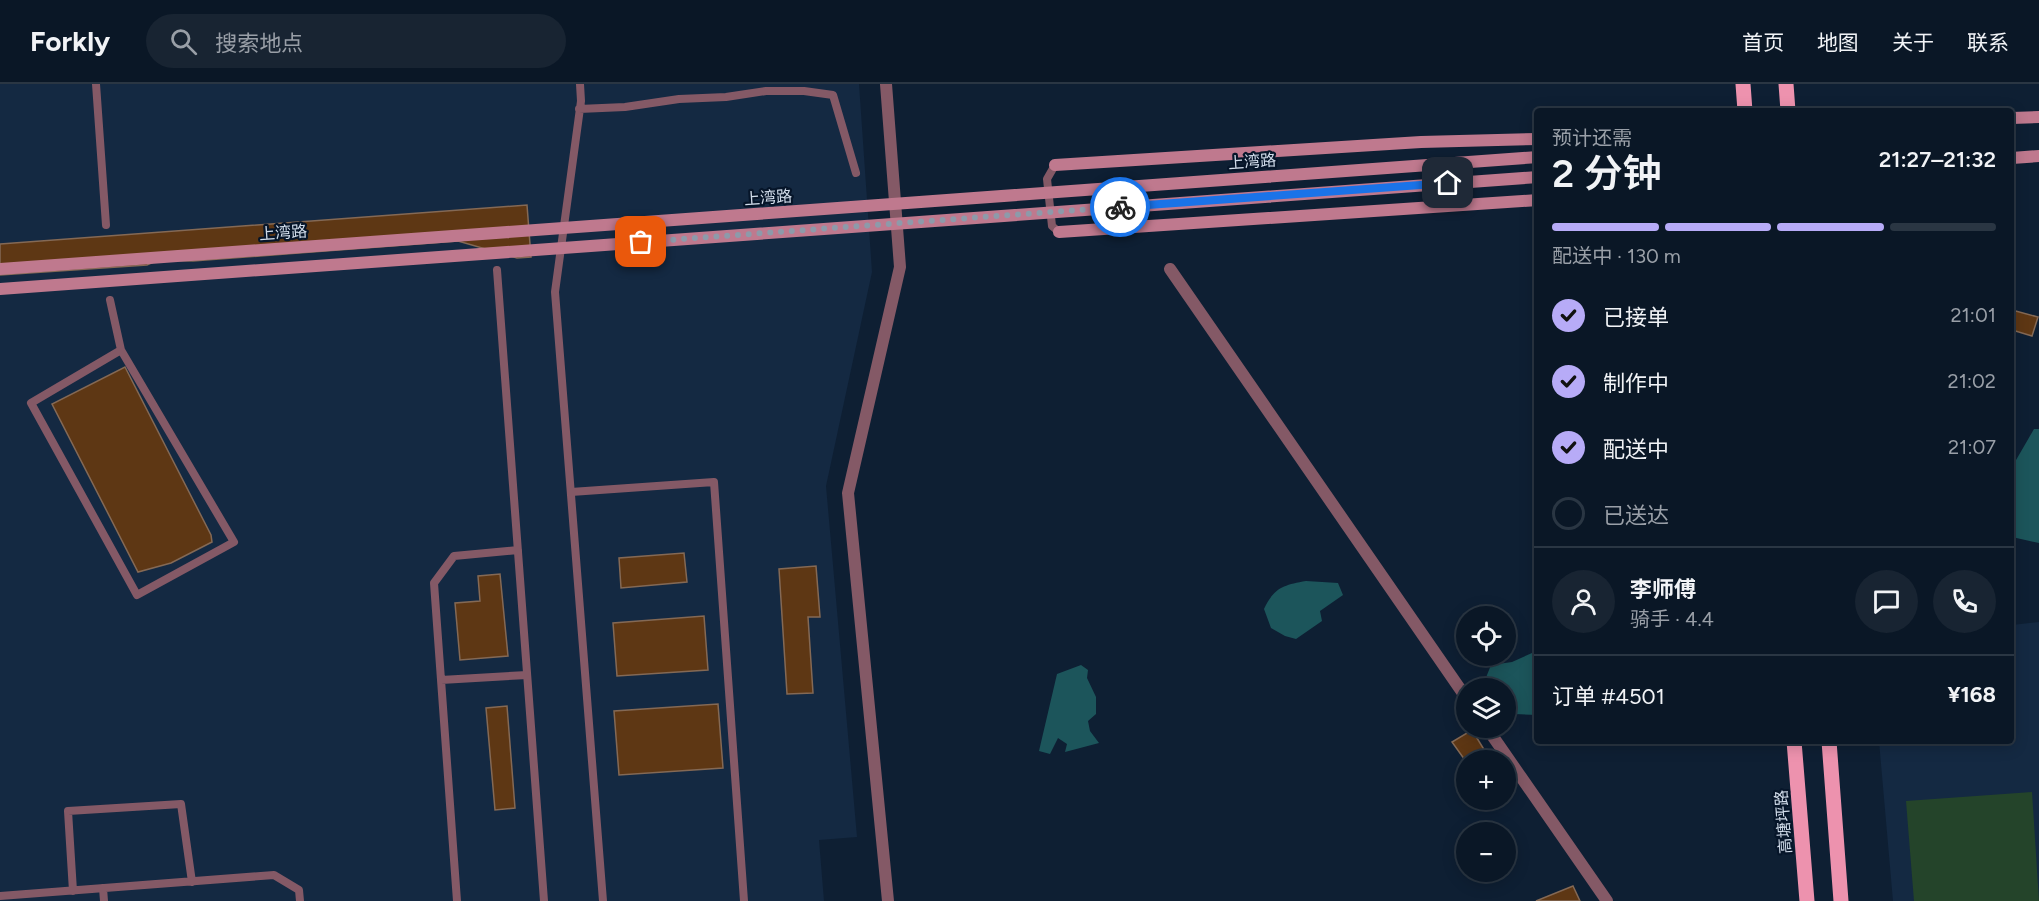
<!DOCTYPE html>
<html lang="zh">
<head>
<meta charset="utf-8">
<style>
	:root { --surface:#0a1726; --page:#182432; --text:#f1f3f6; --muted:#999fa7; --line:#2a3643; --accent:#b7abf7 }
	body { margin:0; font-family:Figtree,"Noto Sans SC",sans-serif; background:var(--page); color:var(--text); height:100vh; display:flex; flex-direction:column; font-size:22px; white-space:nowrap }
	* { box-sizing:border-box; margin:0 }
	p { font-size:20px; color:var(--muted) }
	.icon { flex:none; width:33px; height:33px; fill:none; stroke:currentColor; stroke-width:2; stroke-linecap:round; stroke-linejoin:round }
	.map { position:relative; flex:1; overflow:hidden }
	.panel { position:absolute; left:1534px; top:24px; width:480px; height:636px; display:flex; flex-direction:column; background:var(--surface); border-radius:6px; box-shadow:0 3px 15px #0003,0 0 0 2px var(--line) }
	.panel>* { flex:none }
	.buttons { position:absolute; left:1456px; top:522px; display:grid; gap:12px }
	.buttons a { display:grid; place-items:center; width:60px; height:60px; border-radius:50%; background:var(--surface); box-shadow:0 3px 15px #0003,0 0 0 2px var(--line); font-size:30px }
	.pin { position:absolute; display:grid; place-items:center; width:51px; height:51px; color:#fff; margin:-26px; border-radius:12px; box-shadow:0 3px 9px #0006 }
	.courier { position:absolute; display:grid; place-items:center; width:60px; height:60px; margin:-30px; border:4px solid #1a73e8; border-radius:50%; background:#fff; color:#222; box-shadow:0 2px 8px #0007 }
	.summary em { font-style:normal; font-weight:600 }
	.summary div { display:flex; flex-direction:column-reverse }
	.summary { display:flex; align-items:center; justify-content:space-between; height:102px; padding:0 18px }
	h1 { font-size:39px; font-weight:600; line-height:45px }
	.bar { display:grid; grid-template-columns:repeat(4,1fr); gap:9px 6px; align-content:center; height:72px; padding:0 18px }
	.bar i { height:8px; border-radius:4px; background:var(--line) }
	.bar .active { background:var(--accent) }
	.bar p { grid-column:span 4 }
	.line { display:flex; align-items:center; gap:15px; padding:0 18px; border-top:2px solid var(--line) }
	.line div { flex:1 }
	.round { display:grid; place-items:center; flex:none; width:63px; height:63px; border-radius:32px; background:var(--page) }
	ol { padding:0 18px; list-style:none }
	li { display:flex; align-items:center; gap:18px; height:66px }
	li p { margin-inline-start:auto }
	li .icon { padding:6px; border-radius:50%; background:var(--accent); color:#111; stroke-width:4 }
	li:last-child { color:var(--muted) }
	li i { width:33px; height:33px; border:3px solid var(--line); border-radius:50% }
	header { display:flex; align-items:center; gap:36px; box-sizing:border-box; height:84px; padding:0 30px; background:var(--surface); border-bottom:2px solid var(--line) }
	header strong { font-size:28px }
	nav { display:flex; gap:33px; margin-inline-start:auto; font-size:21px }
	.search { width:420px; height:54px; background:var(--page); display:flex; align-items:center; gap:15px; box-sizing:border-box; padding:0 21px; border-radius:33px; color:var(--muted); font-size:22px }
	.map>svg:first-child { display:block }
	.built { fill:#142942 }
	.green { fill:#24442a }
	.water { fill:#1c555b }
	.building { fill:#5e3714; stroke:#846955; stroke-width:1.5 }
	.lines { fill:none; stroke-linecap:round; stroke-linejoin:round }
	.service { stroke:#845966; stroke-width:8 }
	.minor { stroke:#845966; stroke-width:12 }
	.secondary { stroke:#bf798e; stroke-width:12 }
	.primary { stroke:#ed92ae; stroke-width:15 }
	.done { stroke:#8d9aaa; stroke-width:6; stroke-dasharray:0 10.8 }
	.route { stroke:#1a73e8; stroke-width:8 }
	.labels { text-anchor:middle; stroke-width:4.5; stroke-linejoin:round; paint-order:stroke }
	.street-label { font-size:16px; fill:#d1dcea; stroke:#061529 }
</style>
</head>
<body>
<header>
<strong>Forkly</strong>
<div class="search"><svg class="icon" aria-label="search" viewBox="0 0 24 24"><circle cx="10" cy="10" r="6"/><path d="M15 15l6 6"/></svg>搜索地点</div>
<nav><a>首页</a><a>地图</a><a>关于</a><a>联系</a></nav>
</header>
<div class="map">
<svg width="2039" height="817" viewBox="0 0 2039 817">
	<rect width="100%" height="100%" fill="#0e1f33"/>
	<!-- built -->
	<path class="built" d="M0,0H859L872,188L826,402L857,753L819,756L824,817H0Z
		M2039,538V817H1893L1879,657H2012V541Z"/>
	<!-- green -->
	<path class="green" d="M2032,708L2039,817H1914L1906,717Z"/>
	<!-- water -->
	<path class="water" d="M2034,345H2039V459L2012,453V383Z
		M1306,497L1338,499L1343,511L1320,527L1322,537L1296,555L1285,552L1271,544L1264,525C1274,504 1283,501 1306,497Z
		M1532,569L1537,571V631L1515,630L1506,625V604H1485L1483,601L1491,581L1512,578Z
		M1081,581L1088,586L1087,594L1096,613V630L1088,637L1090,647L1099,659L1065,668L1067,660L1058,654L1050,670L1039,667L1057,590Z"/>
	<!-- building -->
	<path class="building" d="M527,121L531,173L517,174L458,157L193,177L158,176L147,181L0,191V160Z
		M2012,226L2038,233L2032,252L2012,246Z
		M125,283L211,451L212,458L171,479L138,488L52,320Z
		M684,469L687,498L621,504L619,474Z
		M816,482L820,533H808L813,609L787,610L779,485Z
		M500,490L508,572L460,576L455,519L480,517L478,492Z
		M704,532L708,586L617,592L613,539Z
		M718,620L723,684L619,691L614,627Z
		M507,622L515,724L495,726L486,624Z
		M1472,646L1488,672L1480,676H1467V679L1452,658Z
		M1573,802L1580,817H1536Z"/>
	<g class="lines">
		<!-- service -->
		<path class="service" d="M96,0L106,141
			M580,0L581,17L555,208L603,817
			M579,25L625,23L679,15L726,13L766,7H804L833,11L856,89
			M1055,81L1047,95L1052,142L1059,148
			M497,186L544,817
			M110,216L121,266L234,458L137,511L31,319L121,266
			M571,408L714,398L744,817
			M441,596L527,591
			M103,804L104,817
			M73,807L68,727L181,720L192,798
			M0,812L274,791L299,806L300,817
			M457,817L434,499L454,472L518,466"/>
		<!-- minor -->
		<path class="minor" d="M886,0L900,183L848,409L888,817
			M1170,185L1467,615
			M1487,644L1607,817"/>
		<!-- secondary -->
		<path class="secondary" d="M2012,34L2039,33
			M2012,74L2039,72
			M1055,81L1421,58L1538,55
			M1059,148L1538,116
			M0,185L1538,73
			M0,205L1538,93"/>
		<!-- primary -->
		<path class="primary" d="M1743,0L1745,27
			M1786,0L1788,27
			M1794,657L1807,817
			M1829,657L1841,817"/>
	</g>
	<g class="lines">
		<!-- done -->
		<path class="done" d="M641,158L1120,123"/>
		<!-- route -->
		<path class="route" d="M1120,123L1448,99"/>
	</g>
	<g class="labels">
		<!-- street labels -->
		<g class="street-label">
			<text transform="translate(1252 77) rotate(-4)" y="6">上湾路</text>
			<text transform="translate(768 113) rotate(-4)" y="6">上湾路</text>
			<text transform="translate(283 148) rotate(-4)" y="6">上湾路</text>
			<text transform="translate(1783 738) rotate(-94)" y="6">高塘坪路</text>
		</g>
	</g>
</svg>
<div class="buttons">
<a><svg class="icon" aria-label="locate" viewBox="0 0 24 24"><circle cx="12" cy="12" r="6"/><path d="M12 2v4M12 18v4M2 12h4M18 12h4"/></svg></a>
<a><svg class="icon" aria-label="layers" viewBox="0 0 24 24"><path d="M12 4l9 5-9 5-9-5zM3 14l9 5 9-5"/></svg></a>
<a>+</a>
<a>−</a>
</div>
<div class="pin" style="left:641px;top:158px;background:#ea580c"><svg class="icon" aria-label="bag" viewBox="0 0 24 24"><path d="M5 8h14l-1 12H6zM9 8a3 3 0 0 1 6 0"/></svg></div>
<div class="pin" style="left:1448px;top:99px;background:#1f2937"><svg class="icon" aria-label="home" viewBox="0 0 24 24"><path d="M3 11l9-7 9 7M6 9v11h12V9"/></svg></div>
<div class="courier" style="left:1120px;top:123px"><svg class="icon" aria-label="bike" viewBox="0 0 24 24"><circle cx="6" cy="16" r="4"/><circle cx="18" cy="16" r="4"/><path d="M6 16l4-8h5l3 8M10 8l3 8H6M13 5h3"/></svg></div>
<section class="panel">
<div class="summary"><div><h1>2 分钟</h1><p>预计还需</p></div><em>21:27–21:32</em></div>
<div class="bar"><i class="active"></i><i class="active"></i><i class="active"></i><i></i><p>配送中 · 130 m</p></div>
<ol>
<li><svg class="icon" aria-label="check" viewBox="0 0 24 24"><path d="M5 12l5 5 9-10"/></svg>已接单<p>21:01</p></li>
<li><svg class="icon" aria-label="check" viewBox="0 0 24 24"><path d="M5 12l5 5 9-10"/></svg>制作中<p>21:02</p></li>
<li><svg class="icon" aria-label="check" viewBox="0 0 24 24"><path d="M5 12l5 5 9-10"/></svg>配送中<p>21:07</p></li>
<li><i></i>已送达</li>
</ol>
<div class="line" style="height:108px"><a class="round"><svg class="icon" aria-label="person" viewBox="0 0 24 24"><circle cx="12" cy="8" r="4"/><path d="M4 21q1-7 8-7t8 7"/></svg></a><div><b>李师傅</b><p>骑手 · 4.4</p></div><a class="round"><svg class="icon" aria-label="chat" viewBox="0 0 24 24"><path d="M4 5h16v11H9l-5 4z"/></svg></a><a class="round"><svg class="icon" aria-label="phone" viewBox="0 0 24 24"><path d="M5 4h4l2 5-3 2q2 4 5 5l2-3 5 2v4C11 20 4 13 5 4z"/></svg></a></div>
<div class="line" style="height:78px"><div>订单 #4501</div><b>¥168</b></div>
</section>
</div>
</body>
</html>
